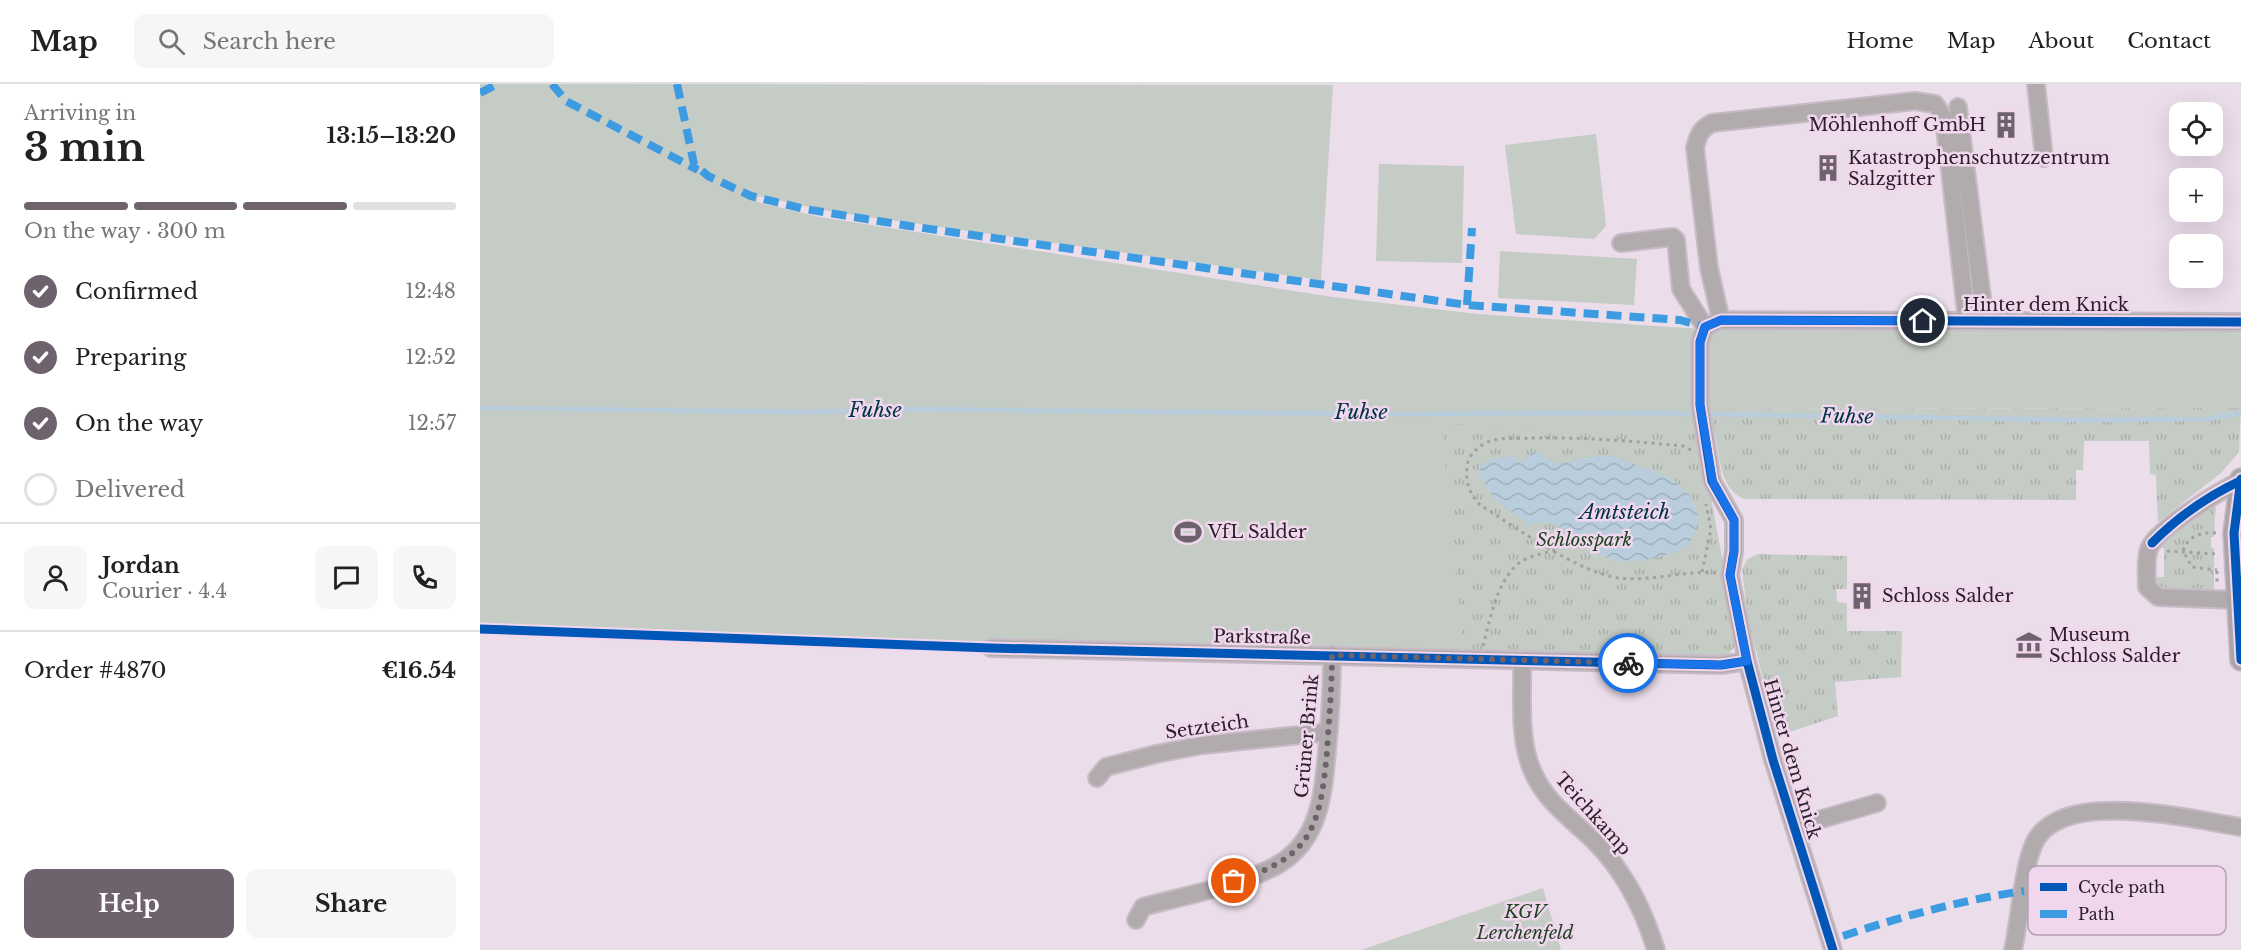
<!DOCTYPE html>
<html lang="en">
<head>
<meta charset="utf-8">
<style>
	:root { --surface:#fff; --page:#f6f6f6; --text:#222; --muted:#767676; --line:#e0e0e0; --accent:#6e626d }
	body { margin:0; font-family:"Libre Baskerville",serif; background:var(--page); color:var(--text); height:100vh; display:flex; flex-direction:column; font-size:22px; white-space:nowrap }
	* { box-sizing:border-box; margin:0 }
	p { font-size:20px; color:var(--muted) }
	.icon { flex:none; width:33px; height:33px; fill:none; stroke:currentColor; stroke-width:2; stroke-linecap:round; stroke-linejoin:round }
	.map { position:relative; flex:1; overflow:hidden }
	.details { display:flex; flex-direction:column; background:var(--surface); width:480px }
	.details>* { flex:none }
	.buttons { position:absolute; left:1689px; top:18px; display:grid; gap:12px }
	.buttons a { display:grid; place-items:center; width:54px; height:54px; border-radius:12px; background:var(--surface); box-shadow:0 6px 24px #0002; font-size:30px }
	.pin { position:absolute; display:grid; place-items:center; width:51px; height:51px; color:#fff; margin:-26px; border:3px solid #fff; border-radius:50%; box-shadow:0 2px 6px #0007 }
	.courier { position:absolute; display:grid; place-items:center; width:60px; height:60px; margin:-30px; border:4px solid #1a73e8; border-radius:50%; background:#fff; color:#222; box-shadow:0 2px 8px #0007 }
	.headline em { font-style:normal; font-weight:800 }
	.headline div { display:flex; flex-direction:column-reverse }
	.headline { display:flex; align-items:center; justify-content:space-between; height:102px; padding:0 24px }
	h1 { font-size:39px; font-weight:800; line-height:45px }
	.bar { display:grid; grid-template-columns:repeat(4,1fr); gap:9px 6px; align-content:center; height:72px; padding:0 24px }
	.bar i { height:8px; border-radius:4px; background:var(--line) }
	.bar .active { background:var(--accent) }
	.bar p { grid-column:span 4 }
	.line { display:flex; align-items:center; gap:15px; padding:0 24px; border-top:2px solid var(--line) }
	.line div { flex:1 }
	.round { display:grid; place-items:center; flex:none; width:63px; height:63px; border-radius:12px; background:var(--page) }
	ol { padding:0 24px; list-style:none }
	li { display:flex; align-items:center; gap:18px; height:66px }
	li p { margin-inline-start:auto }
	li .icon { padding:6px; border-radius:50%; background:var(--accent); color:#fff; stroke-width:4 }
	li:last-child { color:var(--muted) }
	li i { width:33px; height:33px; border:3px solid var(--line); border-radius:50% }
	.action { display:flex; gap:12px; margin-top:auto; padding:12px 24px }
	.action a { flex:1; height:69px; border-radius:12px; background:var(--accent); color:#fff; font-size:24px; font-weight:800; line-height:69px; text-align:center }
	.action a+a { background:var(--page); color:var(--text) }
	header { display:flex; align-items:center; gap:36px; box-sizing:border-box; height:84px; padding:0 30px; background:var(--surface); border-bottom:2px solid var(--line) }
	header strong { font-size:28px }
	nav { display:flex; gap:33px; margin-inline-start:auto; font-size:21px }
	.search { width:420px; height:54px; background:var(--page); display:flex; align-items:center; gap:15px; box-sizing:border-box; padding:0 21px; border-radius:12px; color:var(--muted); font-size:22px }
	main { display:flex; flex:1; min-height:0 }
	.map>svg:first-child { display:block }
	.green { fill:#c5cbc5 }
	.park { fill:url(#park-tufts) }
	.water { fill:url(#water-waves) }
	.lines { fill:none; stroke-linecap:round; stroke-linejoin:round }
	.stream { stroke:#b9cddc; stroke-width:4.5 }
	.minor-casing { stroke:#c7bcc6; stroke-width:20 }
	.major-casing { stroke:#c7bcc6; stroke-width:24 }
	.path { stroke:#a59fa3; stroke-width:3; stroke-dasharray:3 4.5; stroke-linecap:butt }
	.minor { stroke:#b2abae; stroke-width:16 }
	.major { stroke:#aca4a8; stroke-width:21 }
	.quiet { stroke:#3d9be1; stroke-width:8; stroke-dasharray:15 8; stroke-linecap:butt }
	.cycleway-casing { stroke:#f1d7ee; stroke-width:13 }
	.cycleway { stroke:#0057b8; stroke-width:9 }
	.done { stroke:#6e626d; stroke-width:6; stroke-dasharray:0 10.8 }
	.route { stroke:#1a73e8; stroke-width:8 }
	.labels { text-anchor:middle; stroke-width:5; stroke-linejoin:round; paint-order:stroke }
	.poi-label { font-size:18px; fill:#2a2029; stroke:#f1d7ee; text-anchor:start }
	.street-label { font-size:18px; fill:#2a2029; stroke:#f1d7ee }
	.park-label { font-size:18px; font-style:italic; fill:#1d4321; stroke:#f1d7ee }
	.water-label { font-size:20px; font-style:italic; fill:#013446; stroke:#f1d7ee }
	.key { fill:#f1d7ee; stroke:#b5a0b3; stroke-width:1.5 }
	.key-label { font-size:16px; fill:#2a2029 }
</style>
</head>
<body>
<header>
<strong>Map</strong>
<div class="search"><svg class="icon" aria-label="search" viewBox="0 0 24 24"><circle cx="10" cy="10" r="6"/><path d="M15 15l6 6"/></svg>Search here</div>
<nav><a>Home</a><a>Map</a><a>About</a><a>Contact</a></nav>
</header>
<main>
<section class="details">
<div class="headline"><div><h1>3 min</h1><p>Arriving in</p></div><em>13:15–13:20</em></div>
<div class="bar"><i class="active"></i><i class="active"></i><i class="active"></i><i></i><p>On the way · 300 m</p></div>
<ol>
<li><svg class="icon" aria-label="check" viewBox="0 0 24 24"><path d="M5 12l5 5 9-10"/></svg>Confirmed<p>12:48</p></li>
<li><svg class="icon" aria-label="check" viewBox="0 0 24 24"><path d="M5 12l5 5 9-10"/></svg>Preparing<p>12:52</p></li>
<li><svg class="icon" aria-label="check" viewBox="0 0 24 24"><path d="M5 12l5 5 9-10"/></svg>On the way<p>12:57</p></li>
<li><i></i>Delivered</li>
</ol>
<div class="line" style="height:108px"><a class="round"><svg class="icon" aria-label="person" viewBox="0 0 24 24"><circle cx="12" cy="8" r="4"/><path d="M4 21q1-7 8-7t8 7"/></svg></a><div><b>Jordan</b><p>Courier · 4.4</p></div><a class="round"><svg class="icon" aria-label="chat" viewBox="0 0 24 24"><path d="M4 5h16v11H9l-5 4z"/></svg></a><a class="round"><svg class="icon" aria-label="phone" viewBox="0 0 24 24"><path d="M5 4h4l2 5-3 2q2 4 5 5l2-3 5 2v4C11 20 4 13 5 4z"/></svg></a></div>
<div class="line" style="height:78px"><div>Order #4870</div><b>€16.54</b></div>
<div class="action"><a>Help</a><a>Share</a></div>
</section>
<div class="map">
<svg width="1761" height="866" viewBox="0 0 1761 866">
	<defs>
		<pattern id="park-tufts" width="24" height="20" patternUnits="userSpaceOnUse" patternTransform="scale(1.5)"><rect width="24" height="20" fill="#c5cbc5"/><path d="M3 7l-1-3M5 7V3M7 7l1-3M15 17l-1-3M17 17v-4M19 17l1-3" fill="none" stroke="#a9aea9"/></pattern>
		<pattern id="water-waves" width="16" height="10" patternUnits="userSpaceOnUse" patternTransform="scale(1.5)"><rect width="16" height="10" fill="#b9cddc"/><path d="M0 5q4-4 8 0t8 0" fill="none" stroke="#9fb0bd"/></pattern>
	</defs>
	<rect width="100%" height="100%" fill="#ebddea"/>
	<!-- green -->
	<path class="green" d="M0,0L853,1L841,196L353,128L278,112L277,118L340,133L853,213L997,230L1221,245L1218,342L984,567L510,559L0,542Z
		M1116,50L1126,142L1114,155L1036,150L1025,61Z
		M899,80L984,82L982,179L896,177Z
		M1020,167L1157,175L1154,221L1018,214Z
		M1235,244L1757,247L1761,249V324L1226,325L1227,254Z
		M1063,804L1081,866H881Z"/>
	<!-- park -->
	<path class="park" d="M1761,324L1759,368L1741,389L1678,438L1676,391L1670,390L1669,357H1604L1603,386H1596V416L1264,415C1239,404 1240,373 1235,349L1229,344L1226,325Z
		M961,340L1218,342L1257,556C1253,566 1250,571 1239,573L984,567Z
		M1736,412L1734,453H1731V463L1734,464V512L1683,508L1676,500L1675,493H1684V464H1677Z
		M1278,470L1367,472V505H1356L1357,518L1367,519V547H1422L1421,593L1355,598L1358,632L1297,652L1268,534L1262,485L1268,475Z"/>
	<!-- water -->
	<path class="water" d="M1055,367L1077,380L1120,371L1135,373L1193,395L1210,412L1218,431L1217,442L1209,461C1188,472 1151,483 1128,474C1104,464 1072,424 1045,444L1046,436C1019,424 1011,414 999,388L1002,380L1011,375L1034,372L1040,379Z"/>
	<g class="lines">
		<!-- stream -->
		<path class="stream" d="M0,324L328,328L436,325L873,330L1158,329L1606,336L1728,335L1761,329"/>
		<defs>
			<path id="minor" d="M1556,0L1564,74
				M1478,23L1505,237
				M1141,159L1193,153L1196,156L1201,205L1225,243
				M1241,236L1229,184L1215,64C1218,52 1220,45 1232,39L1435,17L1455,20L1464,34L1487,237
				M1756,516L1678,513L1667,503C1667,491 1665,476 1669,465C1676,445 1740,407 1760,397
				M511,564L1241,581L1267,577
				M1042,577C1043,612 1038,653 1052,686C1065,718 1092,735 1115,758C1145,788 1164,827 1176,866
				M617,694L626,683L676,670L723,661L849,648
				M1314,743L1397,719
				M656,836L663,823C703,812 763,801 799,780C840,755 843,710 847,667C850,635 852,603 852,571
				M1353,866L1293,676L1267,577L1250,491L1254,467V436L1232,397L1220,321V258L1225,243L1241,236L1761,238
				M1533,866C1540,835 1542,789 1553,762C1576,701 1714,736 1761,743"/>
			<path id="major" d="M1761,395L1754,449L1761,576"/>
		</defs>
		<!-- minor casing -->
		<use href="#minor" class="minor-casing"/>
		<!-- major casing -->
		<use href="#major" class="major-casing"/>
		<!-- path -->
		<path class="path" d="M1211,366L1203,362C1152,357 1102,353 1051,354C1038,355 1022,353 1010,357C998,362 988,371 987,383C985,398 990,410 1000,421C1037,444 1097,488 1139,494C1171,498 1204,486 1237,489
			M1736,449C1720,448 1708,452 1703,467L1712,483L1737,486
			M1687,467L1737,470
			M1737,487V501
			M1222,488L1231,445L1226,420
			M1003,562C1010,535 1017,497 1039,479C1048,472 1065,469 1075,466"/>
		<!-- minor -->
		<use href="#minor" class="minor"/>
		<!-- major -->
		<use href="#major" class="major"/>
		<!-- quiet -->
		<path class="quiet" d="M72,0L86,17L218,86
			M197,0L214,80L228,92L271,112L325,125L429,142L987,221L1200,236L1225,243
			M0,9L18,0
			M987,221L992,144
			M1363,852C1423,832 1482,816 1544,807"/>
		<defs>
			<path id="cycleway" d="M1761,395L1754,449L1761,576
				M1672,459C1697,434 1728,412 1760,397
				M0,545L511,564L1241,581L1267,577
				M1353,866L1293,676L1267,577L1250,491L1254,467V436L1232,397L1220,321V258L1225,243L1241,236L1761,238"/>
		</defs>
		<!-- cycleway casing -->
		<use href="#cycleway" class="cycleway-casing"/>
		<!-- cycleway -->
		<use href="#cycleway" class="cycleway"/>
	</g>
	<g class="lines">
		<!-- done -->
		<path class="done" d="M754,797C832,774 840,743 847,668C849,635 852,603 852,571L1148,579"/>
		<!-- route -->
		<path class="route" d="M1148,579L1241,581L1267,577L1250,491L1254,467V436L1233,398L1220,321V258L1225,243L1241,236L1443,237"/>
	</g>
	<!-- icons -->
	<defs>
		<symbol id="building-bare" viewBox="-9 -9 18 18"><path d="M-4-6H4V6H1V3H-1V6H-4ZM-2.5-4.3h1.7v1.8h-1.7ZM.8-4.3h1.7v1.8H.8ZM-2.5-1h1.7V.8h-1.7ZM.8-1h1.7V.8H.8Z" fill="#6e626d" stroke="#f1d7ee" stroke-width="2.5" paint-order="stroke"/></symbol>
		<symbol id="stadium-bare" viewBox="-9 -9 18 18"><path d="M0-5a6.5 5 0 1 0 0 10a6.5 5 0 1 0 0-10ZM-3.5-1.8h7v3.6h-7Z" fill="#6e626d" stroke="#f1d7ee" stroke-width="2.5" paint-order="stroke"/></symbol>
		<symbol id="museum-bare" viewBox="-9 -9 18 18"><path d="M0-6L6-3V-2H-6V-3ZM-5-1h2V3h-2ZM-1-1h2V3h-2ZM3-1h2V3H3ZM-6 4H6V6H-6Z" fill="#6e626d" stroke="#f1d7ee" stroke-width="2.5" paint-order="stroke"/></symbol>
	</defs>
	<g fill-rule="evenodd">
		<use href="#building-bare" x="1507" y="22" width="38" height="38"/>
		<use href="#building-bare" x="1329" y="65" width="38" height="38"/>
		<use href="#stadium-bare" x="689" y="429" width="38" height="38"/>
		<use href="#building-bare" x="1363" y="493" width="38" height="38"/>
		<use href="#museum-bare" x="1530" y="542" width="38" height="38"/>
	</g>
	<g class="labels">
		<!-- poi labels -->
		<g class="poi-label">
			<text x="1506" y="47" text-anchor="end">Möhlenhoff GmbH</text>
			<text x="1368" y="80">Katastrophenschutzzentrum<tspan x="1368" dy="21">Salzgitter</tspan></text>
			<text x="728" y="454">VfL Salder</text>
			<text x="1402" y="518">Schloss Salder</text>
			<text x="1569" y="557">Museum<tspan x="1569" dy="21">Schloss Salder</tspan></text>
		</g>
		<!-- street labels -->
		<g class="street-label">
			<text x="1566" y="227">Hinter dem Knick</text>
			<text transform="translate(782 553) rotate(1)" y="6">Parkstraße</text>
			<text transform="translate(727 643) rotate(-8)" y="6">Setzteich</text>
			<text transform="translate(827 652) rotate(-85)" y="6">Grüner Brink</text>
			<text transform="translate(1312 675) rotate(74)" y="6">Hinter dem Knick</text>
			<text transform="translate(1113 730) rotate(48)" y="6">Teichkamp</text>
		</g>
		<!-- park labels -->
		<g class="park-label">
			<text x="1104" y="462">Schlosspark</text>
			<text x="1045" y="834">KGV<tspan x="1045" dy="21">Lerchenfeld</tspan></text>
		</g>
		<!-- water labels -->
		<g class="water-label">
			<text x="395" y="333">Fuhse</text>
			<text x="881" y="335">Fuhse</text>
			<text transform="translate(1367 332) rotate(1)" y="7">Fuhse</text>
			<text x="1145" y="435">Amtsteich</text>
		</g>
	</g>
	<!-- legend -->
	<rect x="1548" y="782" width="198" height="69" rx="9" class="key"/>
	<rect x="1560" y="799" width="27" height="8" fill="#0057b8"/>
	<rect x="1560" y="826" width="27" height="8" fill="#3d9be1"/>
	<g class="key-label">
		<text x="1598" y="809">Cycle path</text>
		<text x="1598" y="836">Path</text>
	</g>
</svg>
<div class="buttons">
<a><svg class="icon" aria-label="locate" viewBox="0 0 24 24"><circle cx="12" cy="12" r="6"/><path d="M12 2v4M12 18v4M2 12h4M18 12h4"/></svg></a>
<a>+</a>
<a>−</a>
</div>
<div class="pin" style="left:754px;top:797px;background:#ea580c"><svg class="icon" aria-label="bag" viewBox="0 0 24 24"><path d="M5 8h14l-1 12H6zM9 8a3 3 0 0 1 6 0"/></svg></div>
<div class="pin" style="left:1443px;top:237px;background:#1f2937"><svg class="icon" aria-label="home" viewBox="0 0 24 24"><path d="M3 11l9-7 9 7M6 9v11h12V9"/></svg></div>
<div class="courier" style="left:1148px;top:579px"><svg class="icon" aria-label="bike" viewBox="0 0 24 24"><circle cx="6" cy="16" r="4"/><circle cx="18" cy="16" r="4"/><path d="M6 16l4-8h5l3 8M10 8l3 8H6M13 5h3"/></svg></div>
</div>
</main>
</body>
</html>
